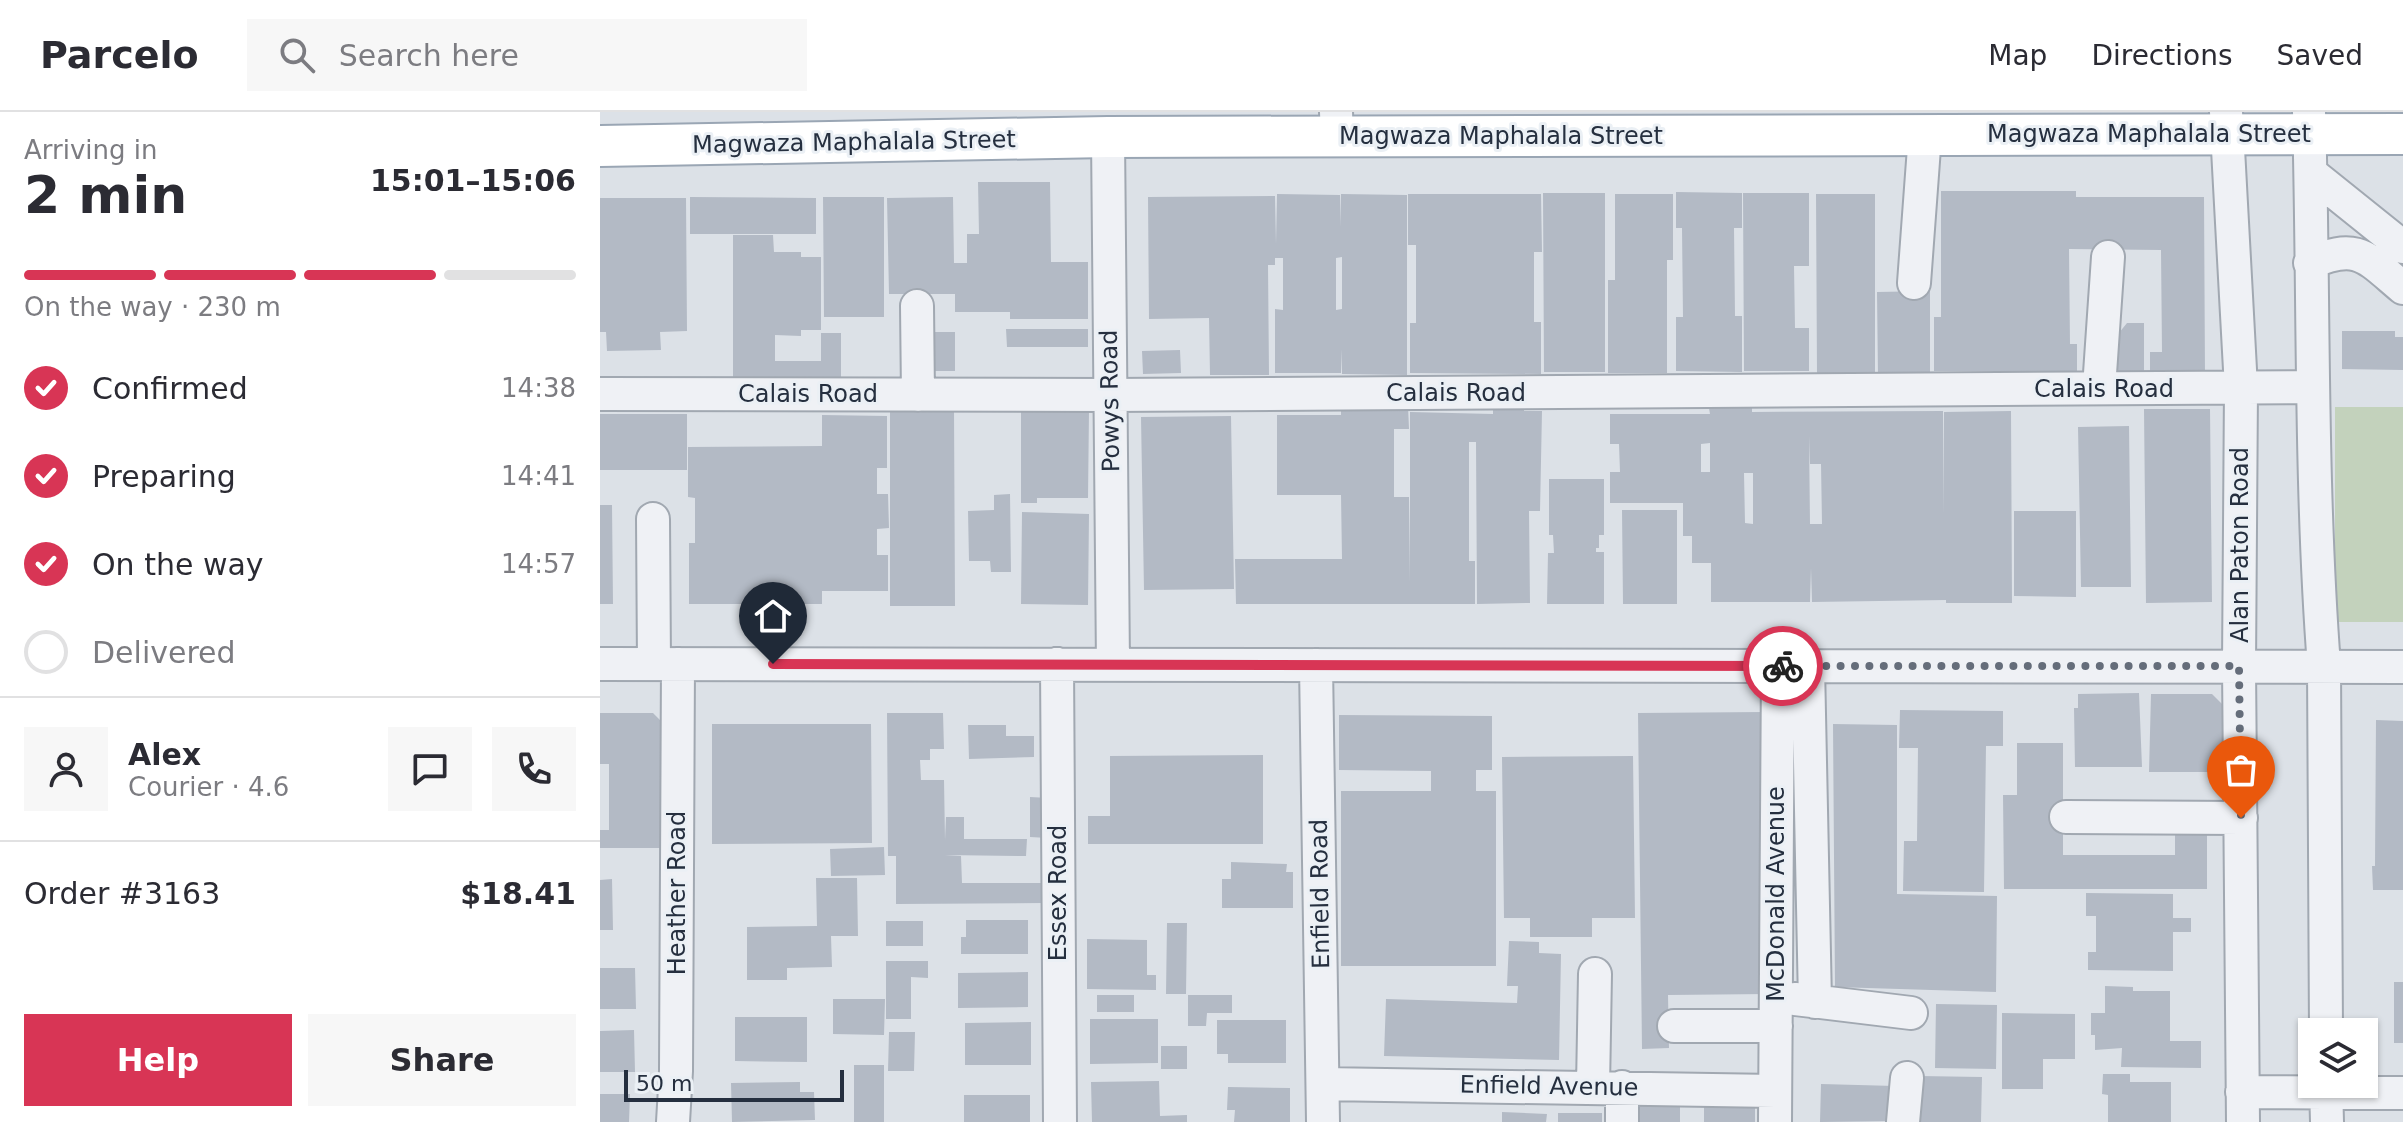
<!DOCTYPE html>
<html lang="en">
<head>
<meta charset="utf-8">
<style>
	:root { --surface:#fff; --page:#f7f7f7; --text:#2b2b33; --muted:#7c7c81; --line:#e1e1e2; --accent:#d83555 }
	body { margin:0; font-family:"DejaVu Sans",sans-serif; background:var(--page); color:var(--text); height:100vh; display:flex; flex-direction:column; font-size:30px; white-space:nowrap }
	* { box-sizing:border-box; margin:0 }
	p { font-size:26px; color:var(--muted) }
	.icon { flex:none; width:44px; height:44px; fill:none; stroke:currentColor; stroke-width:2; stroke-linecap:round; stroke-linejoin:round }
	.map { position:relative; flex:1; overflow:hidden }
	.sheet { display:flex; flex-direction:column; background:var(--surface); width:600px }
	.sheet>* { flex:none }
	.buttons { position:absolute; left:1698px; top:906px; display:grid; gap:16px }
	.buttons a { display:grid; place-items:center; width:80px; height:80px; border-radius:0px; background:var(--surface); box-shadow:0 2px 6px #0004; font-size:40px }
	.scale { position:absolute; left:24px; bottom:20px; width:220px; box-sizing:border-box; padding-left:8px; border:4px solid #252f3f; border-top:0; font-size:22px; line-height:28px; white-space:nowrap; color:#252f3f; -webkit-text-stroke:6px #ebf0f5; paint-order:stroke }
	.pin { position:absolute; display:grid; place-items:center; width:68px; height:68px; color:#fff; margin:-82px -34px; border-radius:50% 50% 50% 0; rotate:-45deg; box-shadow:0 0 8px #0007 }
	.pin .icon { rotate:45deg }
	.courier { position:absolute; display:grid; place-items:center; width:80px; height:80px; margin:-40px; border:6px solid #d83555; border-radius:50%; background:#fff; color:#222; box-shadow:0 2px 10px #0007 }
	.overview em { font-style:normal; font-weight:800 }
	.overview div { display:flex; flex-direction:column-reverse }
	.overview { display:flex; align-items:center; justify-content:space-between; height:136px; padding:0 24px }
	h1 { font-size:52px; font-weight:800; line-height:60px }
	.bar { display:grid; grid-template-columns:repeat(4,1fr); gap:12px 8px; align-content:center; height:96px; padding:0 24px }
	.bar i { height:10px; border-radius:6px; background:var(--line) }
	.bar .current { background:var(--accent) }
	.bar p { grid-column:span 4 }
	.line { display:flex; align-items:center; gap:20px; padding:0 24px; border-top:2px solid var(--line) }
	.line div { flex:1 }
	.round { display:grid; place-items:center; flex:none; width:84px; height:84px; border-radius:0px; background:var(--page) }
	ol { padding:0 24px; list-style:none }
	li { display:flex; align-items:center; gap:24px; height:88px }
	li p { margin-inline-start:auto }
	li .icon { padding:8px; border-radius:50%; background:var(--accent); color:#fff; stroke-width:4 }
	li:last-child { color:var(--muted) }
	li i { width:44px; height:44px; border:4px solid var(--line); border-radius:50% }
	.button { display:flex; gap:16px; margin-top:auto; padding:16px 24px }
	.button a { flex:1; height:92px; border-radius:0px; background:var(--accent); color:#fff; font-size:32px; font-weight:800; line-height:92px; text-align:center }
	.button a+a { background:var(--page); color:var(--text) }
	header { display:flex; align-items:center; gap:48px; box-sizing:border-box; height:112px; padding:0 40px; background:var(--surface); border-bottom:2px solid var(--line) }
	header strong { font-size:38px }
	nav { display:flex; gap:44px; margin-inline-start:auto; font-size:28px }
	.search { width:560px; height:72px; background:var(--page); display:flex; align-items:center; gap:20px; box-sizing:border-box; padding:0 28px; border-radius:0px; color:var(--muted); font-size:30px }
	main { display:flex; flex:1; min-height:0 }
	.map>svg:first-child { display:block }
	.green { fill:#c3d2bc }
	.building { fill:#b3bac5; fill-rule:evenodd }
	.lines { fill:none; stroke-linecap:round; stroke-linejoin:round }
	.minor-casing { stroke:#a1a8b1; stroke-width:36 }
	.major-casing { stroke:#9aa6b4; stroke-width:44 }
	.minor { stroke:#eff1f5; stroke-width:32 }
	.major { stroke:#fff; stroke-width:40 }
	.done { stroke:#656d7a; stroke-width:8; stroke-dasharray:0 14.4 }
	.route { stroke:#d83555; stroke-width:10 }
	.labels { text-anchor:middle; stroke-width:6; stroke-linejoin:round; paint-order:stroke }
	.street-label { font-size:24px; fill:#252f3f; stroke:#ebf0f5 }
</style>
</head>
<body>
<header>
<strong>Parcelo</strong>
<div class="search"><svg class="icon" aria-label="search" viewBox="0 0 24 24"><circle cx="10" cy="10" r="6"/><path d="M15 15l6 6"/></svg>Search here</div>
<nav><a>Map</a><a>Directions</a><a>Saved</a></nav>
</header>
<main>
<section class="sheet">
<div class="overview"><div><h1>2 min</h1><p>Arriving in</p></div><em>15:01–15:06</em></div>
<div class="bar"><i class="current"></i><i class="current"></i><i class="current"></i><i></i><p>On the way · 230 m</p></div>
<ol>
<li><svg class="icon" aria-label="check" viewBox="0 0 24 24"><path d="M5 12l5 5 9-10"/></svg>Confirmed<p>14:38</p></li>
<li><svg class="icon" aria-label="check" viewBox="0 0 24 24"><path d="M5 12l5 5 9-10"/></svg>Preparing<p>14:41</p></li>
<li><svg class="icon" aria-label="check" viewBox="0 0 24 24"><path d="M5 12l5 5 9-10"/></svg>On the way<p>14:57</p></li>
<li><i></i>Delivered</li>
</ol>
<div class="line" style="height:144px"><a class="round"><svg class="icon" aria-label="person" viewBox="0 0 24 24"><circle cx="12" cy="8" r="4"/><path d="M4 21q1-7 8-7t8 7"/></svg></a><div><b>Alex</b><p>Courier · 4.6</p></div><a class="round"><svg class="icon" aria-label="chat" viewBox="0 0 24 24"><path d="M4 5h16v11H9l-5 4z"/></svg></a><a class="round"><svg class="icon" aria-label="phone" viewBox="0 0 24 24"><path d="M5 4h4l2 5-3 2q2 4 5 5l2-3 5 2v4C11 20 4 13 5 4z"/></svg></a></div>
<div class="line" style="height:104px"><div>Order #3163</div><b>$18.41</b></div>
<div class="button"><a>Help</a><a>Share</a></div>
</section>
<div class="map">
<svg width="1803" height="1010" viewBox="0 0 1803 1010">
	<rect width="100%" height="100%" fill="#dce1e7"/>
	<!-- green -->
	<path class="green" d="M1735,295H1803V510H1735Z"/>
	<!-- building -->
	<path class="building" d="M378,70H450L451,150H488V207H410V200H355V182H289L287,86L353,85L354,151H367V122H379Z
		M1341,79H1476V85H1604L1605,264H1550V240H1562L1561,138L1469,137L1470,232H1477V259H1334V205H1341Z
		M1076,80L1142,81V116H1134L1135,204H1142V260L1076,259V205H1083L1082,116H1076Z
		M943,81H1005V260H944Z
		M1143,81H1209V154H1194L1195,216H1209V259H1144Z
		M677,82L740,83V115L741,82L807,83V263L742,262V237L741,261H675V197L683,198V146H675V153H668L669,263H610L609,206L549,207L548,85L675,84L676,132ZM742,145V197L736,198V146Z
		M808,82H941L942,140H934V210H941V262L810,261V211H816V133H808Z
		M1015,82H1073V148H1067V261H1008V168H1015Z
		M1216,82H1275V261H1217Z
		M90,85L216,86V122H90Z
		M223,85H284V205H224Z
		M0,86H86L87,219L60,220L61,238L7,239L6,220H0Z
		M133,123H173L174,140H201V145H221V218H201V224L175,223V249H221V221H241V272L133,273Z
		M1330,179V266H1278L1277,180Z
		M1527,211H1544V267L1510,266V232Z
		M406,217H488V235H407Z
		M1742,219H1795V225H1803V258L1742,257Z
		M331,220H355V259H331Z
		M580,238L581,261L543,262L542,239Z
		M808,294L809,317H794V385H809L810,470V300L893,302V294H924V299H942L940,399H929L930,491L877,492L876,330H869V449H875V492H636L635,447H742L741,383H677V303H741V295Z
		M1109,296H1152V300L1343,299L1344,402V300L1411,299L1412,491H1346V488L1212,490L1211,456L1210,490H1111V451H1092V424H1083V391H1010V360H1020L1019,332H1010V302H1110ZM1209,324L1210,352H1221L1222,412H1210ZM1110,331V360H1101V332ZM1144,361H1153V412L1145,411Z
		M290,297H354L355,494H290Z
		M421,297L489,298L488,386H437V391H421Z
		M1544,297H1610L1612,490L1546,491Z
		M0,302H87V358H0Z
		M222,303L287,304V356H277V382H288L289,416L277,417V443H288V479H222V492H89V431H95V386L88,385V335L222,334Z
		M631,304L634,477L544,478L541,305Z
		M1529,314L1531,475H1481L1478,315Z
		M949,367H1004V423H999V436H996V440H1004V492H947L948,441H954L953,423H949Z
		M410,382L411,460H391L390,449H369L368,399L394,398V383Z
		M0,393H12L13,492H0Z
		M1022,398H1077V492H1023Z
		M1414,399H1476V485L1414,484Z
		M422,400L489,402L488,493L421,492Z
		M1539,581L1542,655H1475L1474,596H1478V582Z
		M1551,582H1612L1628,598L1627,657L1614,658V660H1549Z
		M1300,598L1403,599V634H1386L1384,780L1303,779L1304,729H1317L1318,636H1299Z
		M1164,600L1168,882L1068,883L1069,936L1042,937L1038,601Z
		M0,601H53L63,611V736H0V718H9V652H0Z
		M287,601H343L344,637H330V648H320L321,668H344L345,728L346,705H364V727H427L426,744L345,743L361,744L362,771H443V791L296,792V744H288Z
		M739,603L892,604V658H876V679H896V854H741V679H831V659L739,658Z
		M1776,608L1803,609V778H1773L1772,754H1775Z
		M112,612H271L272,731L112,732Z
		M1233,612L1297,613V782L1397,784L1396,880L1235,875Z
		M368,613H406V624H434V645L369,647Z
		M1417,631H1463V743H1575V722H1607V777H1404L1403,683H1417Z
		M663,643V732H488V704H510V644Z
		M1033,644L1035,806H992V825H930V806H904L902,645Z
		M430,685L449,686L448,726L430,725Z
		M284,735L285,763L231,764L230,737Z
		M631,750L687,752L686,760H693V796H622V767H631Z
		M216,766H257L258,824H231L232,855L187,856V868H147V815L217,814Z
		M12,767L13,818H0V768Z
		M1486,781L1573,782V806H1591V820H1573V859L1488,858V840H1496V804H1486Z
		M366,808H428V842H361V825H366Z
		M286,809H323V834H286Z
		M567,811H587L586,882H566Z
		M487,827L547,828V863H556V878L487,877Z
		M909,829L939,830V841L961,842L959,948L784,944L786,887L917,891L918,874H907Z
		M286,849H328V866L311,865V907H286Z
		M0,856H35L36,897H0Z
		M428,860V895L358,896V861Z
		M1794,870H1803V931H1794Z
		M1505,874L1533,875V879H1570V929H1601V956L1521,955L1522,936L1495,938V923H1491V901H1505Z
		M497,883H534V900H497Z
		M588,883H632V901H607L606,914H588Z
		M233,887H285L284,923L233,922Z
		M1336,892L1397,893L1396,957L1335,956Z
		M1402,901L1475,902V947H1443V977H1402Z
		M135,905H207V950L135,949Z
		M490,907H558V951L490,952Z
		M617,908H686V951H628V942H617Z
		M431,910V953H365V911Z
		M34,918L35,960H0V919Z
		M289,920H315L314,959H288Z
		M561,934H587V957H561Z
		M254,953H284V1010H254Z
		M1503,962H1530V970H1571V1010H1508V983L1502,982Z
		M1319,964L1382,965L1381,1010H1319Z
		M559,969L560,1004L587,1003V1010H492L491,970Z
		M200,970V980H214L215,1008L132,1010L131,971Z
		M1221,972L1295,974L1294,1009L1220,1010Z
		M628,975L690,976V1010H634L635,998H627Z
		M0,982H30L29,1010H0Z
		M364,983H430V1010H364Z
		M1080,991V1010H1038V992Z
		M1155,993V1010H1104V994Z
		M902,1000L947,1002L946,1010H902Z
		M958,1001H1002V1010H958Z"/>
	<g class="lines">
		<defs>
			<path id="minor" d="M736,0L737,24
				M1626,0L1641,276L1639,554L1643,1010
				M1709,0C1714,185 1710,370 1724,554L1726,920
				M508,25L513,553
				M1712,62L1803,135
				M1710,151C1758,130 1766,145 1803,176
				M1314,171L1325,22
				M317,194L318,283
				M1499,276L1508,145
				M0,282L510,283L1713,275
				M53,407L54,552
				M0,552L1803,555
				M457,552L460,1010
				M716,553L723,1010
				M1208,554L1215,890
				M1466,705L1641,706
				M1195,887L1311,901
				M1074,914H1176
				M723,972L1175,979
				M1726,972L1727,1010
				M993,975L995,862
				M1642,980L1803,981
				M73,1010L76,959L78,552
				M1022,1010V975
				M1175,1010L1178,554
				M1303,1010L1307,966"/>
			<path id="major" d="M0,34L508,25L1803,22"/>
		</defs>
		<!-- minor casing -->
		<use href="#minor" class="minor-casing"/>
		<!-- major casing -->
		<use href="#major" class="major-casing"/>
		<!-- minor -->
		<use href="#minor" class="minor"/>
		<!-- major -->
		<use href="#major" class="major"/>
	</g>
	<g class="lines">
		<!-- done -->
		<path class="done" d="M1183,554H1639L1641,706"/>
		<!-- route -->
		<path class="route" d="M173,552L1183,554"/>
	</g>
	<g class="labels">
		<!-- street labels -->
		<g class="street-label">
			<text x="1549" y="30">Magwaza Maphalala Street</text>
			<text x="901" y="32">Magwaza Maphalala Street</text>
			<text transform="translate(254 30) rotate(-1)" y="8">Magwaza Maphalala Street</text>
			<text x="1504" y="285">Calais Road</text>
			<text x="856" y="289">Calais Road</text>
			<text x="208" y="290">Calais Road</text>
			<text transform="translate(510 289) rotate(-91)" y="8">Powys Road</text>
			<text transform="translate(1640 433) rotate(-90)" y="8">Alan Paton Road</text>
			<text transform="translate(77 781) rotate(-90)" y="8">Heather Road</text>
			<text transform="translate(458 781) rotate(-90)" y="8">Essex Road</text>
			<text transform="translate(720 782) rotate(-91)" y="8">Enfield Road</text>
			<text transform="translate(1176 782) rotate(-90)" y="8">McDonald Avenue</text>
			<text transform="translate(949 974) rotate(1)" y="8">Enfield Avenue</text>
		</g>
	</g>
</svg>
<div class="buttons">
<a><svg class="icon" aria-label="layers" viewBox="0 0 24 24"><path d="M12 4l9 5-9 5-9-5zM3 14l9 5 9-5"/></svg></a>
</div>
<div class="scale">50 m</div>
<div class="pin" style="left:1641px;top:706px;background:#ea580c"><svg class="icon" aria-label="bag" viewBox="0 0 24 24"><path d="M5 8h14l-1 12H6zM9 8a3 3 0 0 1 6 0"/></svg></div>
<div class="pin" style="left:173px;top:552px;background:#1f2937"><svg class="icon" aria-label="home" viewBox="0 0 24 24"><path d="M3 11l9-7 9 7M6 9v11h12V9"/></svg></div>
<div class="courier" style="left:1183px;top:554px"><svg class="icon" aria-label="bike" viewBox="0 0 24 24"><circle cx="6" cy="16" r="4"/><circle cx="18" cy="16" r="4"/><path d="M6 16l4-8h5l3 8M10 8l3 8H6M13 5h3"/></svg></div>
</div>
</main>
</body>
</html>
